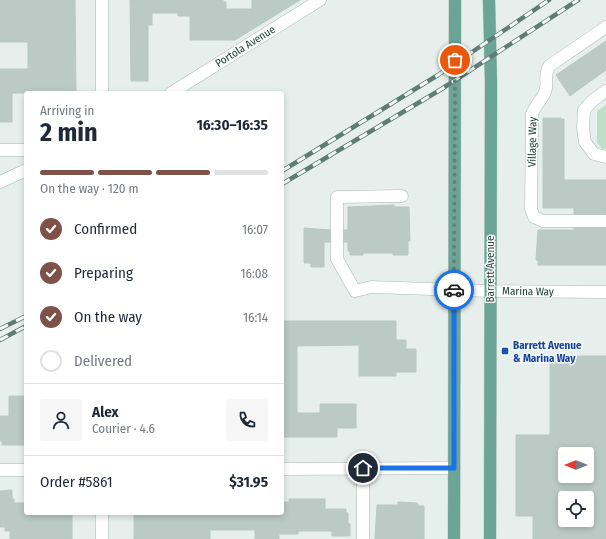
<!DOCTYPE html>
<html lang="en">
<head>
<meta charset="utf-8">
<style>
	:root { --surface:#fff; --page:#f6f6f7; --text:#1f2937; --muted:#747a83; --line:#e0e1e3; --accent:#7f5249 }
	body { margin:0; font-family:"Fira Sans Condensed",sans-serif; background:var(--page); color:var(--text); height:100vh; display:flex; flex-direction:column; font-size:15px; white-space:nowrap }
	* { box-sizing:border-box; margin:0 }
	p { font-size:13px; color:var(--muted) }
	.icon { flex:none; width:22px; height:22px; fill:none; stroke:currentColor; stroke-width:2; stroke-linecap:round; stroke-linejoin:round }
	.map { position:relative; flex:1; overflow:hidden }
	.sheet { position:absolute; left:24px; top:91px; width:260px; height:424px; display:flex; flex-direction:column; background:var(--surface); border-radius:4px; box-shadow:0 2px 6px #0003 }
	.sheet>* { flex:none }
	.needle { width:26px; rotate:270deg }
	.tools { position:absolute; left:558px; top:447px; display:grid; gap:8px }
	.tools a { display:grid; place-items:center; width:36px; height:36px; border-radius:4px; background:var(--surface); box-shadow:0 2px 6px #0003; font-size:20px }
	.pin { position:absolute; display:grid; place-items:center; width:34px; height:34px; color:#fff; margin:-17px; border:2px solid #fff; border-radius:50%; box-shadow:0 1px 4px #0007 }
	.courier { position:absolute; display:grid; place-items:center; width:40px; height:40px; margin:-20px; border:3px solid #1a73e8; border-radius:50%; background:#fff; color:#222; box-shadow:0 1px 5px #0007 }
	.overview em { font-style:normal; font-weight:700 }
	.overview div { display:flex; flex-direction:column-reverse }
	.overview { display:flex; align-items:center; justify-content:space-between; height:68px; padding:0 16px }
	h1 { font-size:26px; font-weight:700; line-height:30px }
	.bar { display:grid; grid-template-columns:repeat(4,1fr); gap:6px 4px; align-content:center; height:48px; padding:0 16px }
	.bar i { height:5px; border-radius:3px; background:var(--line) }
	.bar .on { background:var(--accent) }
	.bar p { grid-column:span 4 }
	.line { display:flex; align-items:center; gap:10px; padding:0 16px; border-top:1px solid var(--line) }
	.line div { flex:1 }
	.round { display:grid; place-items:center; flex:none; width:42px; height:42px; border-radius:4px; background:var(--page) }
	ol { padding:0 16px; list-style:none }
	li { display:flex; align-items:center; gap:12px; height:44px }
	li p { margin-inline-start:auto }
	li .icon { padding:4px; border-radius:50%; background:var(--accent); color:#fff; stroke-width:4 }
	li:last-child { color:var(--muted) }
	li i { width:22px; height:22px; border:2px solid var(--line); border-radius:50% }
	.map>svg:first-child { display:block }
	.green { fill:#bfe0c8 }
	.building { fill:#bbcac4; stroke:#b8c9c2; fill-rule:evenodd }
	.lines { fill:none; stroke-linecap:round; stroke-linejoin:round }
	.minor-casing { stroke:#a8b8b2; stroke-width:13 }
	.major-casing { stroke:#c2cac8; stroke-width:13 }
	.minor { stroke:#fff; stroke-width:12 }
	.major { stroke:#6aa596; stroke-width:12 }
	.rail-casing { stroke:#5f7d75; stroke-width:4.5 }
	.rail { stroke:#f7fbf9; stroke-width:3; stroke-dasharray:9; stroke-linecap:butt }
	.done { stroke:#687f78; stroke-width:4; stroke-dasharray:0 7.2 }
	.route { stroke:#1a73e8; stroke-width:5 }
	.transit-dot { fill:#1a4fb4; stroke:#f7fbf9; stroke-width:1.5 }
	.labels { text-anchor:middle; stroke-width:3; stroke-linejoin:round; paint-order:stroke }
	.street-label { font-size:11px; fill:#24423a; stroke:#f7fbf9 }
	.transit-label { font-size:11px; font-weight:bold; fill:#164399; stroke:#f7fbf9; text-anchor:start }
</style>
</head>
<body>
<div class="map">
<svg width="606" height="539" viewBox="0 0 606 539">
	<rect width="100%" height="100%" fill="#e6efeb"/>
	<!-- green -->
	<path class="green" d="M606,105V149H602L597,142V111Z"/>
	<!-- building -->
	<path class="building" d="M0,0H75L76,93H12V122H0V69H28V42H0Z
		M130,0H223V2H226V9H252V0H300L235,40H190V16H178V13H152V25H148V81H131Z
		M606,41V70L570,96L556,75Z
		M543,118H561V119H564V180H606V214H574V208H543Z
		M394,205V207H409L410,241H408V255H393V253H363V255H350V251H348V242H344V230H348V207Z
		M304,228L330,230V242H324V267H311V263H304Z
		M574,228H606V265H538V260H536L538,230H574Z
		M282,321H396V340H406V349H416V372H396V376H359V345L297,346V413H320V404H356V428H337V437H282Z
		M550,356H606V539H533V516H516V435H550ZM565,454H587V476H565ZM565,498H587V520H565Z
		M9,396H26V445H2V441H0V416H9Z
		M12,490V499H14V503H26V513H72V539H10V531H5V527H0V491Z
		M289,499H325V509H346V513H348V524H350V536H332V531H298V534H279V539H255V530H210V539H134V513H282V502H289Z
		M398,502L417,503L419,506H424V539H375L377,505H398Z"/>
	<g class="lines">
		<defs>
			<path id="minor" d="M102,0V93
				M606,27L549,66C543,77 549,83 545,92C542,100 535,105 532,114L531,209L534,217L543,221H606
				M606,91L592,101L584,110L583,128L585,142L594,154L606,157
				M171,93L320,0
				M0,150H26
				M0,182L26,170
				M402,196L337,197V259L355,291L371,287L490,291L606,292
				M363,468V539
				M282,469L454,468
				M0,470H26
				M102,539V513"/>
			<path id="major" d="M489,0L491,82L490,539
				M454,539L455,0"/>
		</defs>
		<!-- minor casing -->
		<use href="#minor" class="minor-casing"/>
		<!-- major casing -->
		<use href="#major" class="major-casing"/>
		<!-- minor -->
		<use href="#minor" class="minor"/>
		<!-- major -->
		<use href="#major" class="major"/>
		<defs>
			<path id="rail" d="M282,171L438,75L549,0
				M282,184L440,90L578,0
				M0,329L26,316
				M0,340L26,326"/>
		</defs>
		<!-- rail casing -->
		<use href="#rail" class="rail-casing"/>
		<!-- rail -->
		<use href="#rail" class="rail"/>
	</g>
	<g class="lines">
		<!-- done -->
		<path class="done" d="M454,290L455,60"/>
		<!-- route -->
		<path class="route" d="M363,468H454V290"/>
	</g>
	<!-- markers -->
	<rect class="transit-dot" x="501" y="347" width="8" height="8" rx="2"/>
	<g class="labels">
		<!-- street labels -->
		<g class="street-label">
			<text transform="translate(245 46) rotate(-32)" y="4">Portola Avenue</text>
			<text transform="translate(532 142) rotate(-89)" y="4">Village Way</text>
			<text transform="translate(490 269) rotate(-90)" y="4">Barrett Avenue</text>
			<text transform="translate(528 291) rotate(1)" y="4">Marina Way</text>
		</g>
		<!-- transit labels -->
		<g class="transit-label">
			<text x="513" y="349">Barrett Avenue<tspan x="513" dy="13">&amp; Marina Way</tspan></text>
		</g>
	</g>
</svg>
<div class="tools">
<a><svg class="needle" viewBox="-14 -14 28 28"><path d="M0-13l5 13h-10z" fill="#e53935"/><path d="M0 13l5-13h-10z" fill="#747a83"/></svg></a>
<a><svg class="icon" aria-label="locate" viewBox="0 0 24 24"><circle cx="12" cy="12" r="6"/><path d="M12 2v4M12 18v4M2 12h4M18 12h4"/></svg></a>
</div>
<div class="pin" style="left:455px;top:60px;background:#ea580c"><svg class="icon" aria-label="bag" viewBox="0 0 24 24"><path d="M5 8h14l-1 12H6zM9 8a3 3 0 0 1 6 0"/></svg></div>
<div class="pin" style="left:363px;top:468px;background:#1f2937"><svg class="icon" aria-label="home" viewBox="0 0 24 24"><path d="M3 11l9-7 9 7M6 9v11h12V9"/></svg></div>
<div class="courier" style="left:454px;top:290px"><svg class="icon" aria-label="car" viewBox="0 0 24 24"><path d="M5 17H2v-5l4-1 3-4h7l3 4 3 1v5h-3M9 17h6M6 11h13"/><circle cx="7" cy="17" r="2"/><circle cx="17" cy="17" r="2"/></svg></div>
<section class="sheet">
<div class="overview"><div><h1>2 min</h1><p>Arriving in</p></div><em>16:30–16:35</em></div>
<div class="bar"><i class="on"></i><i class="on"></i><i class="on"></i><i></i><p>On the way · 120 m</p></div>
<ol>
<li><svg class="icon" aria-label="check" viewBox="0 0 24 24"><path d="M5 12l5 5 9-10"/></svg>Confirmed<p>16:07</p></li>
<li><svg class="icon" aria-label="check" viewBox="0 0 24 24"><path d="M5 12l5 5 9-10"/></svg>Preparing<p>16:08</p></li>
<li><svg class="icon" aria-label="check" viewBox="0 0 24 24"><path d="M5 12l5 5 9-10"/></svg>On the way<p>16:14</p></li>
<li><i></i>Delivered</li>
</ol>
<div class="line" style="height:72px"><a class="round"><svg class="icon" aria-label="person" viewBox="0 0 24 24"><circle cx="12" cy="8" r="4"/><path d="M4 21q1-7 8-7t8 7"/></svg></a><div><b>Alex</b><p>Courier · 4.6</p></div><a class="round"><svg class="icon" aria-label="phone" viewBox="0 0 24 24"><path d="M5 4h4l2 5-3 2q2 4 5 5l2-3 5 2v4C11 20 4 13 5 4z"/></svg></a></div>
<div class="line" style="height:52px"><div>Order #5861</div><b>$31.95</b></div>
</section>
</div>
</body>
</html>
